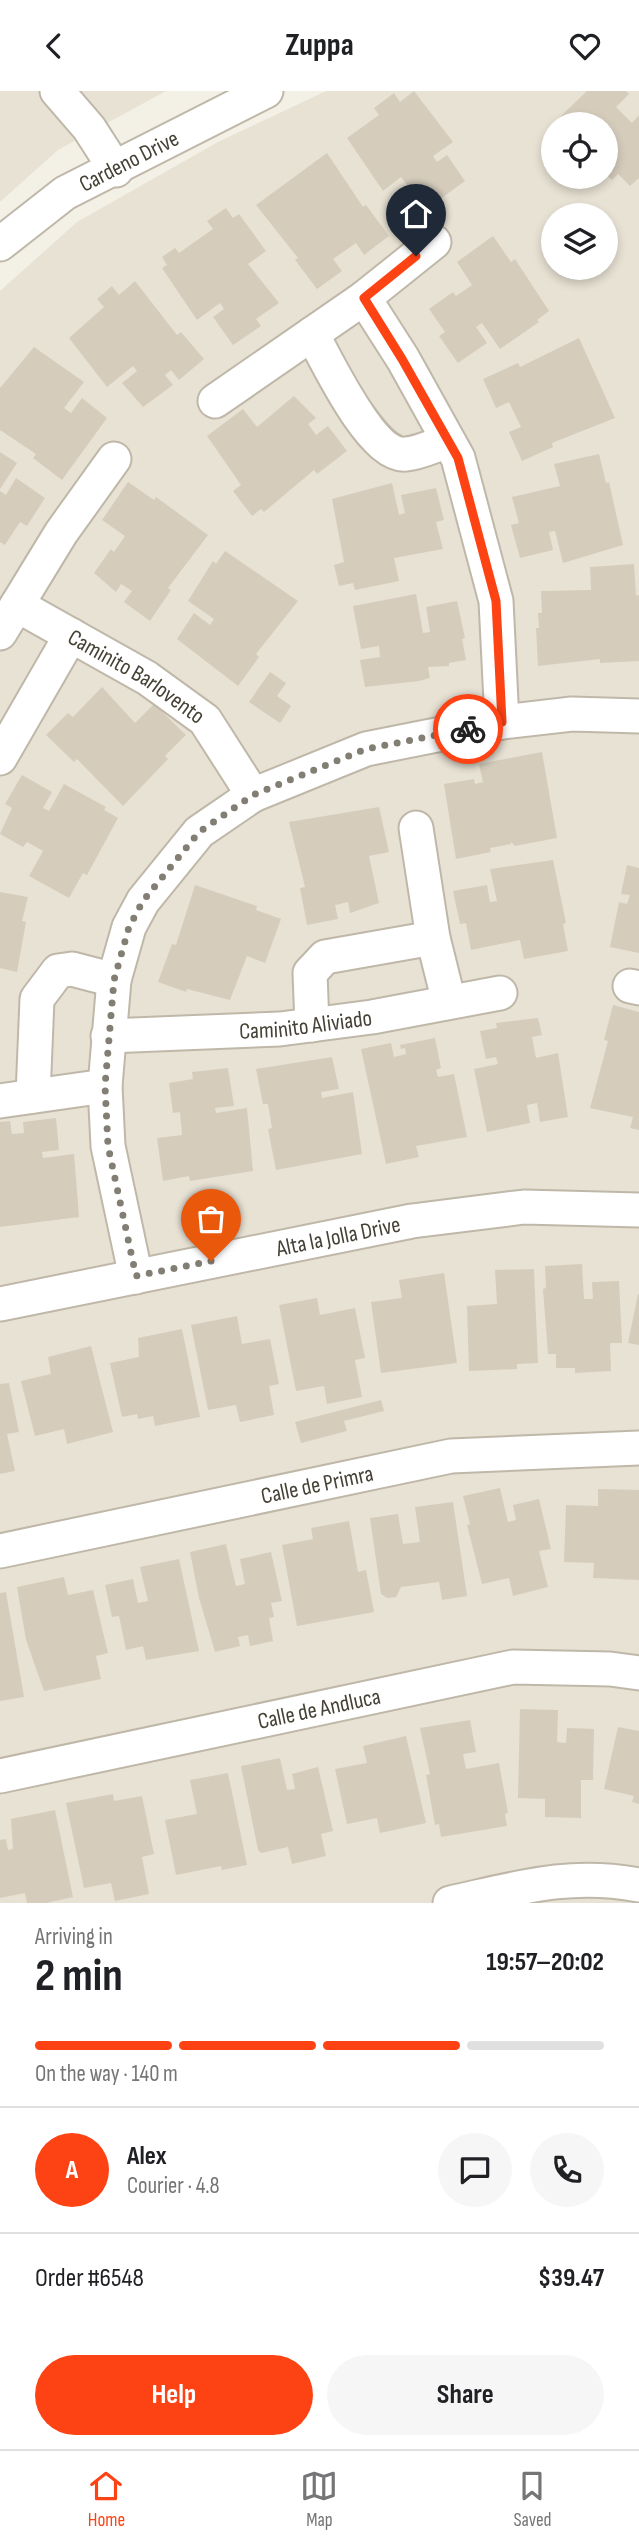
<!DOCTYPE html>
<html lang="en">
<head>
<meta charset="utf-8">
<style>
	:root { --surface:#fff; --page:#f6f6f6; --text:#202124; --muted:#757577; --line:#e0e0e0; --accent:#fd4214 }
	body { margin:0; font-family:"Sofia Sans Condensed",sans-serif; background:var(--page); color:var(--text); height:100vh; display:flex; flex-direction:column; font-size:26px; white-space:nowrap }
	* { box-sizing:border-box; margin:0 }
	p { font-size:23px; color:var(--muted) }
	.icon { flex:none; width:38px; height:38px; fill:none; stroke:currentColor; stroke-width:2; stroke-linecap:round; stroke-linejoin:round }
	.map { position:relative; height:1812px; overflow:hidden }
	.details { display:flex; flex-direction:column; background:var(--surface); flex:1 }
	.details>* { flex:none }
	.fabs { position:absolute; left:541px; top:21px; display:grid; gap:14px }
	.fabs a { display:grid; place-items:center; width:77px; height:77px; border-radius:50%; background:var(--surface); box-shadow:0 4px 10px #0003; font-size:35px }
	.pin { position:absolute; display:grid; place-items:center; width:60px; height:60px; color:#fff; margin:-72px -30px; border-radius:50% 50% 50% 0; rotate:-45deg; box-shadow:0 0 7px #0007 }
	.pin .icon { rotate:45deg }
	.courier { position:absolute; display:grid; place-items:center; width:70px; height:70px; margin:-35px; border:5px solid #fd4214; border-radius:50%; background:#fff; color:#222; box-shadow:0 2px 9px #0007 }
	.headline em { font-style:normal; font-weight:700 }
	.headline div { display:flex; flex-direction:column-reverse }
	.headline { display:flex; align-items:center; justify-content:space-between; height:119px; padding:0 35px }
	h1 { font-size:46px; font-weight:700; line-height:52px }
	.bar { display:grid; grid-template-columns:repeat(4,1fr); gap:10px 7px; align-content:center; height:84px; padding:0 35px }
	.bar i { height:9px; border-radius:5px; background:var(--line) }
	.bar .on { background:var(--accent) }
	.bar p { grid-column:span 4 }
	.line { display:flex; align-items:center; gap:18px; padding:0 35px; border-top:2px solid var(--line) }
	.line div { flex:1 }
	.round { display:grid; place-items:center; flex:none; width:74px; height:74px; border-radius:37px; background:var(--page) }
	.cta { display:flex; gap:14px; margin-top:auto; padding:14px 35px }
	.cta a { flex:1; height:80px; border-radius:42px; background:var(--accent); color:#fff; font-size:28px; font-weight:700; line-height:80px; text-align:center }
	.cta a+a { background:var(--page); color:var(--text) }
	header { display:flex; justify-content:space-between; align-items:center; height:91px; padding:0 35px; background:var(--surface); font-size:32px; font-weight:700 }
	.dock { display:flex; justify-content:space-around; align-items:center; height:98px; border-top:2px solid var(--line); background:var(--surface); font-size:19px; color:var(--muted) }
	.dock a { display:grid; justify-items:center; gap:4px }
	.dock .on { color:var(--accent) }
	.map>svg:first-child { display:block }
	.residential { fill:#e8e2d4; fill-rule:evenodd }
	.building { fill:#d5ccbc }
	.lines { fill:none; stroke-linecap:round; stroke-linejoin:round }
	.minor-casing { stroke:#bfb8a9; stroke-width:37 }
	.minor { stroke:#fff; stroke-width:33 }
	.done { stroke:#837e73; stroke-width:7; stroke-dasharray:0 12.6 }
	.route { stroke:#fd4214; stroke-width:9 }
	.labels { text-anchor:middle; stroke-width:7; stroke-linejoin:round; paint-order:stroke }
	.street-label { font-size:23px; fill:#464135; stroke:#fff }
</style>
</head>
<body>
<header><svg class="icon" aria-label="back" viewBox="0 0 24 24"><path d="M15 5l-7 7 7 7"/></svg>Zuppa<svg class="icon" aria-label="heart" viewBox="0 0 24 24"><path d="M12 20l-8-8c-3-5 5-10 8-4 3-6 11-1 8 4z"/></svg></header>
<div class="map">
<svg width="639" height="1812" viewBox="0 0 639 1812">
	<rect width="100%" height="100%" fill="#f3f0e6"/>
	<!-- residential -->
	<path class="residential" d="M0,0H166L58,59L0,111Z
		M326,0H639V1812H0V200L77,131L218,51ZM553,33H606V86H553ZM553,124H606V177H553Z"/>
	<!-- building -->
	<path class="building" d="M414,0L453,51L433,65L437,71L447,64L465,90L417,125L397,101L407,94L401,86L383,100L347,47L379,24L374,17L394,2L400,11Z
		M587,0H626L629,3L616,16L632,32L639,24V87L630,95L618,83L612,89L606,83V33H558L563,28L561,25Z
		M327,62L363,116L366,114L389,145L364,164L356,152L333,168L342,180L317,198L295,169L298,167L256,114Z
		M226,117L233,127L239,123L266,160L248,173L279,212L256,228L261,235L233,254L213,226L224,218L220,212L197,229L162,177L167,174L162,166L175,157L179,162L213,138L207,130Z
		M493,145L511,171L515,168L549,220L537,229L539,231L500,258L482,232L476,236L487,252L458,272L439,245L445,241L429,218L453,201L456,205L472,194L457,171Z
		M135,190L177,244L181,241L204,268L179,289L171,279L165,284L173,294L143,316L122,292L137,280L133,275L107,296L69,247L104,216L97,208L112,195L119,204Z
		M579,247L615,327L552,352L553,356L522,370L509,341L521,336L509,311L496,317L483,288L518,272L520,276Z
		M34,256L84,291L64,317L71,322L82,307L107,327L62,389L33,367L36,363L0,339V297Z
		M294,305L316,327L308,333L316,344L328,335L347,360L317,383L314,379L264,421L261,418L252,425L233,400L241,394L207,345L243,318L257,336Z
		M0,361L17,372L0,398Z
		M599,363L606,392L609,391L623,454L563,472L555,440L549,441L553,459L520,467L511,434L519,432L512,406L560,395L554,373Z
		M16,387L45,407L27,435L20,431L5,454L0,451V400L6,404Z
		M128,391L154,409L156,406L208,444L168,497L171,499L150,530L124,511L132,500L121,493L116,501L94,482L111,458L114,461L125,445L102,429Z
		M392,392L399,424L405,422L401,404L436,397L444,429L436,431L443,458L394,467L399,490L355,499L353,492L339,495L334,474L344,471L332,408Z
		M225,460L298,510L256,563L259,566L238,595L177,548L194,522L210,534L214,528L188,510L213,470L216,473Z
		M634,473L636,505L639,504V570L600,572V568L538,575L536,537H539L538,522H542L541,500L591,499L590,476Z
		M416,503L423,542L430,541L426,516L457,510L465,547L462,548L466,569L449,572V575L428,576L430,587L419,590L365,596L360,569L380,566L379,555L361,558L353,515Z
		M270,581L286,592L277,605L291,615L280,632L249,611Z
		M102,596L135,632L154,613L186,644L165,665L168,668L123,715L77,668L74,671L46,644L68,622L73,626Z
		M542,661L557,747L515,755L511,751V753L490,757L491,761L456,768L444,693L474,688L475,693L483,691L479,673Z
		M22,684L52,701L43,717L49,720L64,693L106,716L104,719L118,727L87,784L83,782L69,807L29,785L43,760L27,751L23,756L0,743L12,717L5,713Z
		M379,716L389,761L369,765L379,812L350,822L348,811L335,814L338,828L307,834L300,797L305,796L289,731Z
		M553,769L566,832L563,833L568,860L524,868L520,849L471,859L466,832L460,833L453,800L487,794L490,811L497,810L490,778Z
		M627,774L639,777V862L610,856L619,811L627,813L630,804L621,803Z
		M195,794L257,815L256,819L281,828L265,872L247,865L230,909L187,898L186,901L158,891L172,853L176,854Z
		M0,801L28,806L22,830L26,831L17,881L0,877Z
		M613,914L639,921V1039L630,1037L633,1026L590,1017L608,950L604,949Z
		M538,927L542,944L532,946L536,967L558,962L568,1026L540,1031L537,1012L527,1014L530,1032L487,1041L474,978L498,973L496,966L486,968L480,940L497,937L496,932Z
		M435,947L441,977L436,979L438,986L454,983L467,1046L416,1055L419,1066L386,1073L361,958L391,952L394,966L406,963L405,957L401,958L400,954Z
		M332,966L339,998L321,1001L322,1007L353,1001L362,1063L276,1079L268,1038L272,1037L268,1013H263L256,978Z
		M228,977L234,1015L215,1017L216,1022L247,1017L253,1080L190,1090L189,1085L163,1090L157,1047L182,1044L180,1021L173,1022L169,992L193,988L192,981Z
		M56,1027L59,1059L42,1061L43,1067L74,1063L79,1126L0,1136V1031L10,1030L12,1043L24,1042L23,1031Z
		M582,1173L584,1208H593L592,1191L619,1190L622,1252H610L611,1280L575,1282V1277H556V1263H548L543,1198L546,1197L545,1175Z
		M534,1178L538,1272L517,1273V1278L469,1280L467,1215L497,1213L495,1179Z
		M444,1182L457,1272L381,1282L371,1211L402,1207L399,1189Z
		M638,1203H639V1254L628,1252Z
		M317,1207L320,1224L355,1217L365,1267L355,1269L362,1306L327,1313L324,1295L296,1300L279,1214Z
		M237,1225L242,1253L270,1248L279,1293L269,1295L274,1324L240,1331L236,1314L208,1319L191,1234Z
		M182,1238L200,1326L155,1335L153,1325L138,1328L137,1323L122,1326L110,1272L139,1266L138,1247Z
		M91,1255L113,1341L67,1353L64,1338L35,1345L21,1290L51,1283L48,1266Z
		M9,1292L19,1341L7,1343L15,1380L0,1383V1293Z
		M381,1309L384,1320L344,1330L347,1340L301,1352L295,1331Z
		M500,1397L508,1431L516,1429L513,1414L539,1408L551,1458L539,1460L548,1496L513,1505L509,1487L482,1493L467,1434L470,1433L463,1405Z
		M598,1398L639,1399V1489L593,1487L594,1472L564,1471L566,1414L598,1415Z
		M453,1411L467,1505L442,1509L439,1491L401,1496L396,1506L387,1507L381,1503L370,1427L398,1423L403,1453L420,1451L415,1416Z
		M349,1430L358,1481L366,1479L374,1521L297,1535L282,1454L313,1448L311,1437Z
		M226,1453L236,1495L245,1493L240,1468L271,1461L282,1510L271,1512L274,1526L269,1527L273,1550L250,1555L248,1544L238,1546L240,1555L215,1561L199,1507L190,1461Z
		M179,1468L199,1560L146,1569L143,1555L126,1559L119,1525L112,1526L105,1494L133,1488L138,1512L148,1510L140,1476Z
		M64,1486L68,1504L93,1499L108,1562L96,1565L101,1588L44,1600L26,1549L17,1496Z
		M6,1501L24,1606L0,1610V1502Z
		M520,1618L558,1619L557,1651L566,1652L567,1637L594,1638L593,1689H581V1727L545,1726V1708L518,1707Z
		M470,1629L476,1661L463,1663L466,1678L499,1672L508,1722L505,1723L507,1735L441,1746L439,1733L435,1734L426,1684L430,1683L420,1637Z
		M618,1636L639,1640V1713L632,1711L634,1705L604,1698Z
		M406,1645L426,1732L380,1742L377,1727L347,1733L335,1678L367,1672L363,1655Z
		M280,1667L287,1699L295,1698L292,1683L318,1676L333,1740L321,1743L326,1765L292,1773L288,1756L261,1762L258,1759L241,1675Z
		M228,1682L247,1774L222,1779L221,1775L176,1784L165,1729L197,1723L190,1689Z
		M113,1703L114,1710L142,1705L154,1763L142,1766L149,1803L115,1810L111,1792L84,1797L66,1712Z
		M55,1719L73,1806L46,1812H27L25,1802L0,1807V1749L6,1748L8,1759L13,1758L11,1728Z"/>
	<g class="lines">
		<defs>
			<g id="minor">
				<path d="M57,0L89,37L116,79"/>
				<path d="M434,151L364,207L403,268L458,367L496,510L502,631"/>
				<path id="s1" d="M0,153L65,102L266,0"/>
				<path d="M312,243C327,270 372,367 406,363C420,362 435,354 448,350"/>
				<path d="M215,310L364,207"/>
				<path d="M17,514L61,442L114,368"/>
				<path id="s2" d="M0,542L17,514L147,587L205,629L253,704"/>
				<path d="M0,667L71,544"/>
				<path d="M416,737L433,847"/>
				<path d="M630,895L639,897"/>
				<path d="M312,934L310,882L325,866L433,847L449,911"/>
				<path id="s3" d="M108,945L280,938L372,926L500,902"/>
				<path d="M33,1005L37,908L58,880L72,878L114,889"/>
				<path d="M0,1010L105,995"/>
				<path d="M136,1186L108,1055L105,995L114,889L129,836L143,810L199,741L253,704L366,658L502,631L572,623L639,625"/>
				<path id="s4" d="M0,1213L412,1130L524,1116L639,1119"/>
				<path id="s5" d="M0,1460L451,1365L639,1357"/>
				<path id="s6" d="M0,1685L513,1576L610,1578L639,1582"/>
				<path d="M450,1812C519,1797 568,1781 639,1794"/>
			</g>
		</defs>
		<!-- minor casing -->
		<use href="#minor" class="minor-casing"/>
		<!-- minor -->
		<use href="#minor" class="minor"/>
	</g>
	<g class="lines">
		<!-- done -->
		<path class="done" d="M211,1170L136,1185L108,1055L105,995L114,889L129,836L143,810L199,741L253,704L366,658L468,638"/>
		<!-- route -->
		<path class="route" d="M416,165L364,207L402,268L458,367L496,510L502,631L468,638"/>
	</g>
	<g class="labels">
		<!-- street labels -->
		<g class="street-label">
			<text dy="8" stroke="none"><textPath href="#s1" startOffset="154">Cardeno Drive</textPath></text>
			<text dy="8" stroke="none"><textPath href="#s2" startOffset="172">Caminito Barlovento</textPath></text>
			<text dy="8" stroke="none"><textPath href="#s3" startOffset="198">Caminito Aliviado</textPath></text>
			<text dy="8" stroke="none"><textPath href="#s4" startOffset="345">Alta la Jolla Drive</textPath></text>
			<text dy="8" stroke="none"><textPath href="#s5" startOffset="324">Calle de Primra</textPath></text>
			<text dy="8" stroke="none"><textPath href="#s6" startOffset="326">Calle de Andluca</textPath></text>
		</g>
	</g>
</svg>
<div class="fabs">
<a><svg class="icon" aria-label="locate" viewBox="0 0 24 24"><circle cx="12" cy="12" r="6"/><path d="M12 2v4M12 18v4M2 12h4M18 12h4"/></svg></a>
<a><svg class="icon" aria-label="layers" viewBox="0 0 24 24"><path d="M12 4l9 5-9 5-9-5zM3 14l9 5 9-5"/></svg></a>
</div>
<div class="pin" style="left:211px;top:1170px;background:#ea580c"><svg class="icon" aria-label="bag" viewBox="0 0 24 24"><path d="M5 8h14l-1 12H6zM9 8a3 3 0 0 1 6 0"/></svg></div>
<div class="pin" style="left:416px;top:165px;background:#1f2937"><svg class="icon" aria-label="home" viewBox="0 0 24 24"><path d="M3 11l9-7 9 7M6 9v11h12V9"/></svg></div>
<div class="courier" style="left:468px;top:638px"><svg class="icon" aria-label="bike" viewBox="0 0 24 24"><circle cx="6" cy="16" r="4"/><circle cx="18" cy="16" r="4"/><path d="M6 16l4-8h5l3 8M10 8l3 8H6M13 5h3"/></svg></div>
</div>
<section class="details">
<div class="headline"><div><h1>2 min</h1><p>Arriving in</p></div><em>19:57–20:02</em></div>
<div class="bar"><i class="on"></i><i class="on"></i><i class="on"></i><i></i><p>On the way · 140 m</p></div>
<div class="line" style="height:126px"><b class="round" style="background:var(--accent);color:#fff">A</b><div><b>Alex</b><p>Courier · 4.8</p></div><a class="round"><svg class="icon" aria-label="chat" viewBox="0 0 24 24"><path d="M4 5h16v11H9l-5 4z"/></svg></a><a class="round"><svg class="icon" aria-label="phone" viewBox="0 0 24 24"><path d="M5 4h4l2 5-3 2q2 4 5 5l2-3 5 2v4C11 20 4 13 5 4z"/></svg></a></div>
<div class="line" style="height:91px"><div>Order #6548</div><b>$39.47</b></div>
<div class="cta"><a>Help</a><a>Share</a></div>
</section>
<nav class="dock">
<a class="on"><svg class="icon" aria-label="home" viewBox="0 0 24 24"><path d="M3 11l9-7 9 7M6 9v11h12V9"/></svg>Home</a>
<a><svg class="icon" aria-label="map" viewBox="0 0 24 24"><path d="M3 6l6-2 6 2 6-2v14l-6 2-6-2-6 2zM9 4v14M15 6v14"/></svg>Map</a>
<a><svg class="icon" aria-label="saved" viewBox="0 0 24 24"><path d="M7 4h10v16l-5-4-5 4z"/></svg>Saved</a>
</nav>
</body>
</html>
